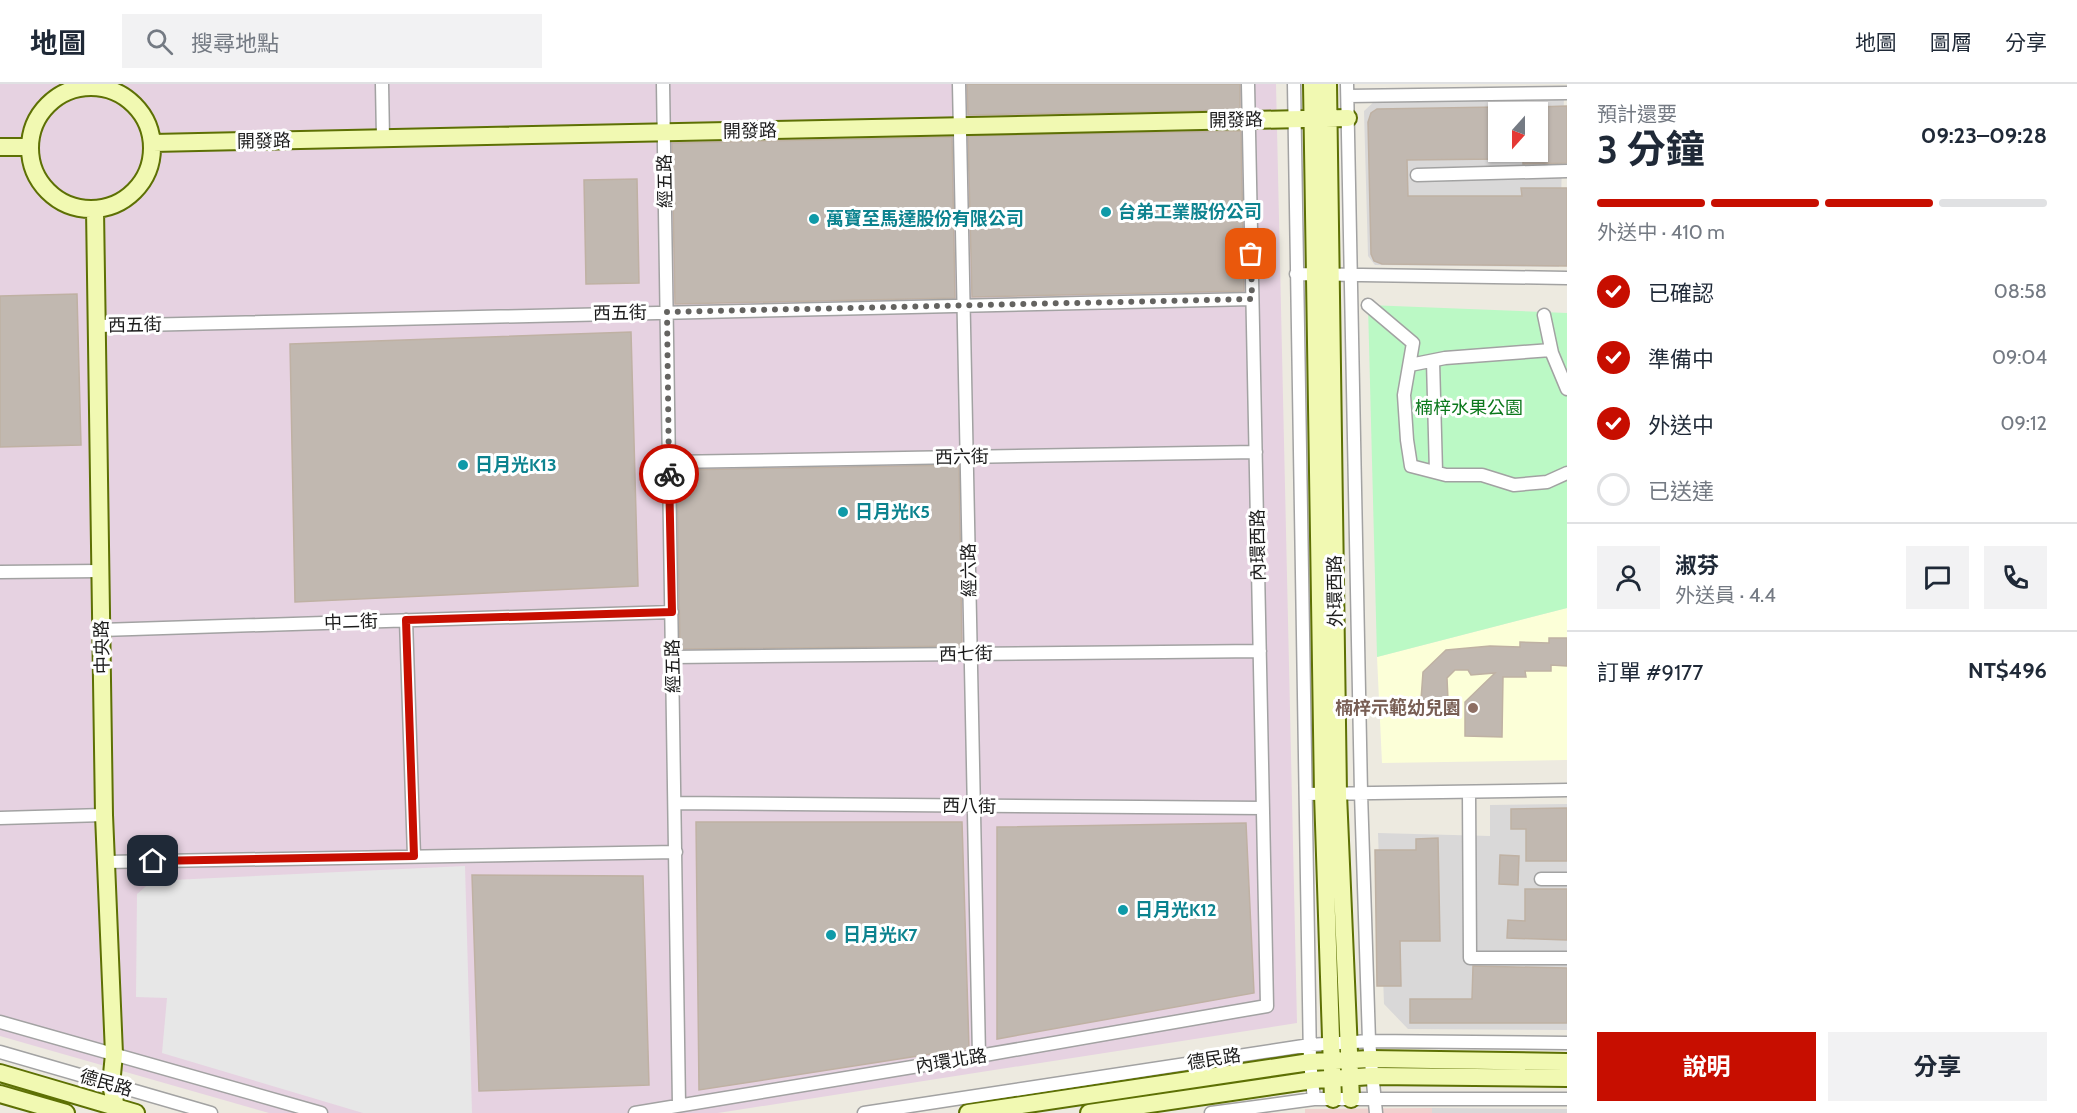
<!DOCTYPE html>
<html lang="zh-TW">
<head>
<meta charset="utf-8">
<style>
	:root { --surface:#fff; --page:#f2f2f3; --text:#1f2937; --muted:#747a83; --line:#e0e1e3; --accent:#c70e00 }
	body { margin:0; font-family:Cabin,"Noto Sans TC",sans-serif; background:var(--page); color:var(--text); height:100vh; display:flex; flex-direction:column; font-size:22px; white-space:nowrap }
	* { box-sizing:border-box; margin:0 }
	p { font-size:20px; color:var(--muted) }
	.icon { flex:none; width:33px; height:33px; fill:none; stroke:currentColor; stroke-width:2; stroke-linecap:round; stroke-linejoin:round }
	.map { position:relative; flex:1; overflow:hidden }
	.panel { display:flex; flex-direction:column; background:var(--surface); width:510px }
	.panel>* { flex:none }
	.needle { width:39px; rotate:201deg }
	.controls { position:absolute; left:1488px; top:18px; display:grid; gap:12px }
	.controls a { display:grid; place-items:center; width:60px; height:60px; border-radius:0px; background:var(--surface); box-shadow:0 2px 4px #0004; font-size:30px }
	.pin { position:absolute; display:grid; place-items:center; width:51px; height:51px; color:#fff; margin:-26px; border-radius:12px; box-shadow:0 3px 9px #0006 }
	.courier { position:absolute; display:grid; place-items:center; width:60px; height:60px; margin:-30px; border:4px solid #c70e00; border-radius:50%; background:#fff; color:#222; box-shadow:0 2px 8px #0007 }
	.summary em { font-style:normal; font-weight:700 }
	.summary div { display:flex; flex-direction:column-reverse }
	.summary { display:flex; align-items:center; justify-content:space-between; height:102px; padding:0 30px }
	h1 { font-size:39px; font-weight:700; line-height:45px }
	.bar { display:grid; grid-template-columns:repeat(4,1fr); gap:9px 6px; align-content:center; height:72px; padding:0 30px }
	.bar i { height:8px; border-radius:4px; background:var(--line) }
	.bar .current { background:var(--accent) }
	.bar p { grid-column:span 4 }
	.line { display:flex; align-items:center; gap:15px; padding:0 30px; border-top:2px solid var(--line) }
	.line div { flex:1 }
	.round { display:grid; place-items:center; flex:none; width:63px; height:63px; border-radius:0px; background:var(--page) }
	ol { padding:0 30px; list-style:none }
	li { display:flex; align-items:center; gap:18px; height:66px }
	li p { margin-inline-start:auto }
	li .icon { padding:6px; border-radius:50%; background:var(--accent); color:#fff; stroke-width:4 }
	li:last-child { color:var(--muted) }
	li i { width:33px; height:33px; border:3px solid var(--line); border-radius:50% }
	.button { display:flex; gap:12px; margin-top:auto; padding:12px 30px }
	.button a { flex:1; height:69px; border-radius:0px; background:var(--accent); color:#fff; font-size:24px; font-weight:700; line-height:69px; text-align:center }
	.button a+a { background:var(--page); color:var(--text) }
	header { display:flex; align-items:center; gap:36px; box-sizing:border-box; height:84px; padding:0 30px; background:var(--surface); border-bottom:2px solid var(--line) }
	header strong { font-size:28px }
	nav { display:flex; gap:33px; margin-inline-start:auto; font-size:21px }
	.search { width:420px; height:54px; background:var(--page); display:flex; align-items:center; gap:15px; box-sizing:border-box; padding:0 21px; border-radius:0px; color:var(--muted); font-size:22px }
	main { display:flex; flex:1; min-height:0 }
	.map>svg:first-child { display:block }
	.residential { fill:#d9d8d8; fill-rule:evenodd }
	.commercial { fill:#efd2cf }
	.industrial { fill:#e6d2e1 }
	.education { fill:#fcffd8 }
	.park { fill:#bbf9c5 }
	.parking { fill:#e7e7e7 }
	.building { fill:#c1b8b0; stroke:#bfb1a3; stroke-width:1.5 }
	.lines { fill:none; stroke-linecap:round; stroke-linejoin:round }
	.street-casing { stroke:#a2a2a2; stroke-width:15 }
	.secondary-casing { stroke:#5d7004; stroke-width:20 }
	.street { stroke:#fff; stroke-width:12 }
	.secondary { stroke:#f1f9b2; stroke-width:16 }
	.done { stroke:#646360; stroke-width:6; stroke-dasharray:0 10.8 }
	.route { stroke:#c70e00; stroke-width:8 }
	.culture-dot { fill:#0f9aa8; stroke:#fff; stroke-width:2 }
	.education-dot { fill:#8d6e63; stroke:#fff; stroke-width:2 }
	.labels { text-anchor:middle; stroke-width:6; stroke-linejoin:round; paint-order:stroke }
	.street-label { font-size:18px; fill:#1b1b1b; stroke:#fff }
	.culture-label { font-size:18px; font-weight:bold; fill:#0d838f; stroke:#fff; text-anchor:start }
	.park-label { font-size:18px; fill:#0b781b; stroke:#fff }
	.education-label { font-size:18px; font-weight:bold; fill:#785e54; stroke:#fff; text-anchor:end }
</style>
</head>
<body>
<header>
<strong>地圖</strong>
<div class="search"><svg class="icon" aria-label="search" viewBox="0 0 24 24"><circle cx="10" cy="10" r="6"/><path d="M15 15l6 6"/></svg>搜尋地點</div>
<nav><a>地圖</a><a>圖層</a><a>分享</a></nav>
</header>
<main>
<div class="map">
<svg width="1567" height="1029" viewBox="0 0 1567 1029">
	<rect width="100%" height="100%" fill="#edeae0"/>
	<!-- residential -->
	<path class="residential" d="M1564,12L1559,183L1375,181L1368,172L1364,27L1376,16ZM1498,28H1538V68H1498Z
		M1567,720V946L1408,945L1384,920L1378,749L1490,752V721Z
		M1432,1024L1567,1025V1029H1432Z"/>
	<!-- commercial -->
	<path class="commercial" d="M1432,1024V1029H1305V1025Z"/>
	<!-- industrial -->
	<path class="industrial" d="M0,0H1276L1297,939L718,1029H269L0,952Z"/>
	<!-- education -->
	<path class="education" d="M1567,524V676L1382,679L1377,573Z"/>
	<!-- park -->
	<path class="park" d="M1368,221L1567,229V524L1377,573Z"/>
	<!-- parking -->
	<path class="parking" d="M465,782L472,1029H363L162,969L167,914L136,913L137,810L152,797Z"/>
	<!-- building -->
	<path class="building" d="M967,0H1240V26L968,31Z
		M1567,22V79L1523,80V68H1538V23Z
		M1498,23V75L1407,76L1408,112H1522L1521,104H1567V182L1382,180L1374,177L1371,170L1368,38L1371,29L1377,25Z
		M1241,47L1244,207L972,213L968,52Z
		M952,53L955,214L675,220L672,59Z
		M637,95L639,199L586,200L584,96Z
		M77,210L81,361L0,363V212Z
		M631,248L638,502L295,518L290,260Z
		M959,381L962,562L680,565L677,386Z
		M1549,554H1567V582L1551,581V587H1525L1526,593H1503L1502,653L1465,652V618L1495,589L1471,591L1468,586H1455L1447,594L1448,616L1434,629L1421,616L1423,588L1446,566L1490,562L1520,563V558L1549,559Z
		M1567,724V777H1526V745H1511V725Z
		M696,738H962L969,964L699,1006Z
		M1246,739L1254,909L997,955V743Z
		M1438,754L1440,857H1400L1401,902H1377L1375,766H1416V755Z
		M1500,771L1519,772L1518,801L1499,800Z
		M472,791L643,792L649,1001L479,1007Z
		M1525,805H1567V856L1507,854L1508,836L1525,837Z
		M1473,882L1567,884V939H1410V915H1472Z"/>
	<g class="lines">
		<defs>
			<path id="street" d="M382,0L383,54
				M663,0L679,1021
				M959,0L979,972
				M1294,0L1310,978L1314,1015
				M1347,0L1361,709L1369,957L1376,1029
				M1348,12L1567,9
				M1417,91L1567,87
				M1296,190L1567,194
				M1368,221L1413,259L1404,311L1407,356L1411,382L1446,391H1482L1514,401L1547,398L1567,389
				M1544,231L1552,269L1567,305
				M97,242L1252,215
				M1433,277L1436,388
				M1410,281L1445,274L1551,266
				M669,378L1256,368
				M0,488L100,487
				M406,536L414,772
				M101,546L672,528
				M672,573L1260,567
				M1469,708L1470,874H1567
				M1306,710L1567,706
				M675,719L1263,724
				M0,734L104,731
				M106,778L676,768
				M1541,795H1567
				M0,938L321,1029
				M0,968L211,1029
				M635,1029L979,972L1267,922L1248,0
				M864,1029L1310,961L1369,957L1567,959
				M1211,1029L1314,1015H1567"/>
			<path id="secondary" d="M1312,0L1323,710L1333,1015
				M1328,0L1338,710L1351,1015
				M30 64a61 61 0 1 1 122 0a61 61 0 1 1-122 0Z
				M153,59L1348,34
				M0,63H29
				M95,125L104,731L114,970L111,1001L116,1023L115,1029
				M0,989L136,1029
				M0,1010L66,1029
				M968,1029L1310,978L1370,975L1567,978
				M1089,1029L1313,996L1372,992L1567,994"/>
		</defs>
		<!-- street casing -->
		<use href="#street" class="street-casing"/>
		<!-- secondary casing -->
		<use href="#secondary" class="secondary-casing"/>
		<!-- street -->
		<use href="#street" class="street"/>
		<!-- secondary -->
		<use href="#secondary" class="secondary"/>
	</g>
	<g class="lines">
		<!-- done -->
		<path class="done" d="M669,390L667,228L1252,215L1251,170"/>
		<!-- route -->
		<path class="route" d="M153,777L414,772L406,536L672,528L669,390"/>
	</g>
	<!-- markers -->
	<g class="culture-dot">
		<circle cx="1106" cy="128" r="6"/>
		<circle cx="814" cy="135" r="6"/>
		<circle cx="463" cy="381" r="6"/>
		<circle cx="843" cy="428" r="6"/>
		<circle cx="1123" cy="826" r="6"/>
		<circle cx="831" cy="851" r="6"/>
	</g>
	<circle class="education-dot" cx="1473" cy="624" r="6"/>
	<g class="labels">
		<!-- street labels -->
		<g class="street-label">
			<text transform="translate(1236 36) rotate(-1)" y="6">開發路</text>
			<text transform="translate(750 47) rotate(-1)" y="6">開發路</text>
			<text transform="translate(264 57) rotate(-1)" y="6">開發路</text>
			<text transform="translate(665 97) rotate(-91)" y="6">經五路</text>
			<text transform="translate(620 229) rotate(-1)" y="6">西五街</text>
			<text transform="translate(135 241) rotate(-1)" y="6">西五街</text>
			<text transform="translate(962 373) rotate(-1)" y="6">西六街</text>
			<text transform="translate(1258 461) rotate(-91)" y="6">內環西路</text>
			<text transform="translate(969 486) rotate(-91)" y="6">經六路</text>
			<text transform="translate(1335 507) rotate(-91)" y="6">外環西路</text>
			<text transform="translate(351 538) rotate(-2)" y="6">中二街</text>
			<text transform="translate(102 563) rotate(-91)" y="6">中央路</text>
			<text transform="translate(966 570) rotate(-1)" y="6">西七街</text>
			<text transform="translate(673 582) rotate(-91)" y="6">經五路</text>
			<text transform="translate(969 722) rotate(1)" y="6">西八街</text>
			<text transform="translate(1214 975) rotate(-9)" y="6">德民路</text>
			<text transform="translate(951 977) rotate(-9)" y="6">內環北路</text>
			<text transform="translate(106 999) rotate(16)" y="6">德民路</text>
		</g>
		<!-- culture labels -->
		<g class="culture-label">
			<text x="1118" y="134">台弟工業股份公司</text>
			<text x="826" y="141">萬寶至馬達股份有限公司</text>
			<text x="475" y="387">日月光K13</text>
			<text x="855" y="434">日月光K5</text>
			<text x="1135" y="832">日月光K12</text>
			<text x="843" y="857">日月光K7</text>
		</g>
		<!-- park labels -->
		<g class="park-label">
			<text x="1469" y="330">楠梓水果公園</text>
		</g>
		<!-- education labels -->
		<g class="education-label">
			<text x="1461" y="630">楠梓示範幼兒園</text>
		</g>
	</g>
</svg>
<div class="controls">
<a><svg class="needle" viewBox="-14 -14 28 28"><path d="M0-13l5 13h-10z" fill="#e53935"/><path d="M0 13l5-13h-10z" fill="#747a83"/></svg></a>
</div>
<div class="pin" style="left:1251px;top:170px;background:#ea580c"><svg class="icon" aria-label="bag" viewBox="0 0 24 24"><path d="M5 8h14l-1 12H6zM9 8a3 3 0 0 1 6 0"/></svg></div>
<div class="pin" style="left:153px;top:777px;background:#1f2937"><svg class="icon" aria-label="home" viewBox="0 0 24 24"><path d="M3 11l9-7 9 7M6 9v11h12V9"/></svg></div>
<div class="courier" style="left:669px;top:390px"><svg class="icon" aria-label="bike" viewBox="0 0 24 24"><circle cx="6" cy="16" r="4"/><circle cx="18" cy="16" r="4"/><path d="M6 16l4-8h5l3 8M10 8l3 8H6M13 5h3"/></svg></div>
</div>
<section class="panel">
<div class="summary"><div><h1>3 分鐘</h1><p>預計還要</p></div><em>09:23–09:28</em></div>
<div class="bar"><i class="current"></i><i class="current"></i><i class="current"></i><i></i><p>外送中 · 410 m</p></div>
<ol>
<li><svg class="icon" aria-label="check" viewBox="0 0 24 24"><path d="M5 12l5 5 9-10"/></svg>已確認<p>08:58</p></li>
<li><svg class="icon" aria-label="check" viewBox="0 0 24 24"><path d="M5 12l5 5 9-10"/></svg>準備中<p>09:04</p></li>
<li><svg class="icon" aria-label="check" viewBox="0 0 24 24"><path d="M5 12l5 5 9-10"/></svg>外送中<p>09:12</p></li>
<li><i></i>已送達</li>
</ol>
<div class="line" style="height:108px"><a class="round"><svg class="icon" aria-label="person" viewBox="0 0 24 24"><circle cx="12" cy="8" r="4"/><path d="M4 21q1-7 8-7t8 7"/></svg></a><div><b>淑芬</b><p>外送員 · 4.4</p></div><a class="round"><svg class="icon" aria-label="chat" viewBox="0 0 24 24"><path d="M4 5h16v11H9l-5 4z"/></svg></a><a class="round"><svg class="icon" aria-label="phone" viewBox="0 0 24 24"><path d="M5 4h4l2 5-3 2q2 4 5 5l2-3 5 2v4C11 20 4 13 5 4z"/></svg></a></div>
<div class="line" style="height:78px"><div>訂單 #9177</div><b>NT$496</b></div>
<div class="button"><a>說明</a><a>分享</a></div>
</section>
</main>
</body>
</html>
